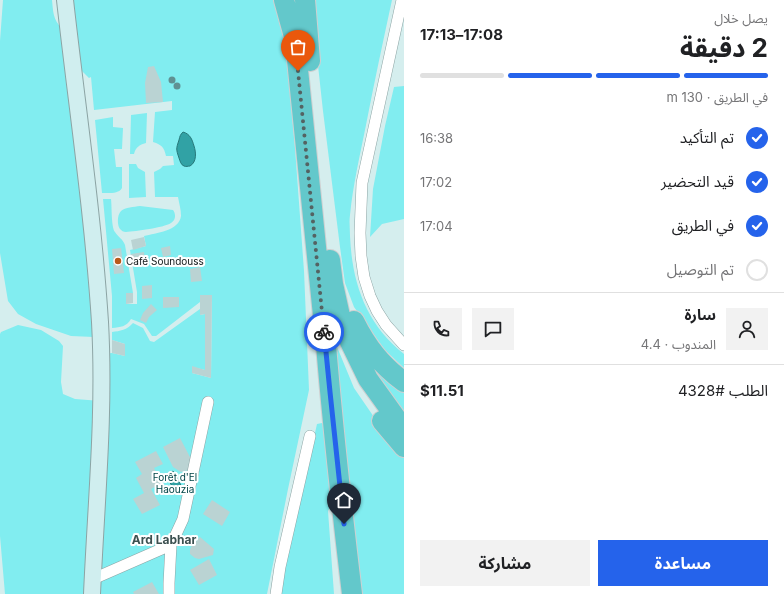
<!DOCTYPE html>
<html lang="ar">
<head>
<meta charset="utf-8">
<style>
	:root { --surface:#fff; --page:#f2f2f2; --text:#202124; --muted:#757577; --line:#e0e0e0; --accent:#2563eb }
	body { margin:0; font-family:Inter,"Noto Sans Arabic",sans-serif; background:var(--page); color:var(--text); direction:rtl; height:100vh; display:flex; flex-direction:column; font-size:15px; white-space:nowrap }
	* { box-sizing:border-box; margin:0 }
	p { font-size:13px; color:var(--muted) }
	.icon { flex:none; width:22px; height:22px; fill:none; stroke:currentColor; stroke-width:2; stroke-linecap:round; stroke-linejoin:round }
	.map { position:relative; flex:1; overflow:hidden; direction:ltr }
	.sheet { display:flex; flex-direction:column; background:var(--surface); width:380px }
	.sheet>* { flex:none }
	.pin { position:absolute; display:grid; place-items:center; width:34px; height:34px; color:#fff; margin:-41px -17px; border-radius:50% 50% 50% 0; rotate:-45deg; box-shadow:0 0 4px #0007 }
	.pin .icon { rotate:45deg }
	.courier { position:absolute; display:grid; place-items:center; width:40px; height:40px; margin:-20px; border:3px solid #2563eb; border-radius:50%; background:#fff; color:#222; box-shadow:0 1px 5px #0007 }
	.overview em { font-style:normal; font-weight:700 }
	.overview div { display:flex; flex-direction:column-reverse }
	.overview { display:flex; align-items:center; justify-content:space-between; height:68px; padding:0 16px }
	h1 { font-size:26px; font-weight:700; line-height:30px }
	.bar { display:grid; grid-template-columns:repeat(4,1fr); gap:6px 4px; align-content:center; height:48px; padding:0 16px }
	.bar i { height:5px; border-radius:3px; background:var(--line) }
	.bar .selected { background:var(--accent) }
	.bar p { grid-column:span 4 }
	.line { display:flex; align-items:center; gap:10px; padding:0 16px; border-top:1px solid var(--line) }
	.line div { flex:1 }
	.round { display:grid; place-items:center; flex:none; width:42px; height:42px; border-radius:0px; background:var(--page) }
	ol { padding:0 16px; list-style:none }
	li { display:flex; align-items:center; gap:12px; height:44px }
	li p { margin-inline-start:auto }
	li .icon { padding:4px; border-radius:50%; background:var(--accent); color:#fff; stroke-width:4 }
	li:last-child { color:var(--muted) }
	li i { width:22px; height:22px; border:2px solid var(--line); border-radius:50% }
	.action { display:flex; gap:8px; margin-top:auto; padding:8px 16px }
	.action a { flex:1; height:46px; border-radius:0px; background:var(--accent); color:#fff; font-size:16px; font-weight:700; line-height:46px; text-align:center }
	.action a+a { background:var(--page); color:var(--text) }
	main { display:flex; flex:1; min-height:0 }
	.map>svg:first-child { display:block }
	.green { fill:#81edf0 }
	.water { fill:#31a2a5; stroke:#26787a }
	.building { fill:#bad3d3 }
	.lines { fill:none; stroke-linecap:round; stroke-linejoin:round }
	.street-casing { stroke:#8ca4a4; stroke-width:12 }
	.secondary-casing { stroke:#8ca4a4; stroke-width:18 }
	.highway-casing { stroke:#cfd0d1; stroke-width:22 }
	.street { stroke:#fff; stroke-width:11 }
	.secondary { stroke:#d0eeef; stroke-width:16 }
	.highway { stroke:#63c8cb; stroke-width:20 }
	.tree { fill:#609092 }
	.done { stroke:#546262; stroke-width:4; stroke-dasharray:0 7.2 }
	.route { stroke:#2563eb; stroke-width:5 }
	.poi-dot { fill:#ba591a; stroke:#fff; stroke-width:1.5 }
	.labels { text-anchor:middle; stroke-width:4; stroke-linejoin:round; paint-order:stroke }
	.poi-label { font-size:10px; fill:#0e1617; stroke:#fff; text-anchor:start }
	.park-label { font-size:10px; fill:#004446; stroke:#fff }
	.quarter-label { font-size:12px; font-weight:bold; fill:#3c5151; stroke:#fff }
</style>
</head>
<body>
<main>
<section class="sheet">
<div class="overview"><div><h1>2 دقيقة</h1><p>يصل خلال</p></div><em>17:08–17:13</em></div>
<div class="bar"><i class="selected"></i><i class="selected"></i><i class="selected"></i><i></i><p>في الطريق · 130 m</p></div>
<ol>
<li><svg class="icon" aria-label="check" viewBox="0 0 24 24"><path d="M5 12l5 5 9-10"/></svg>تم التأكيد<p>16:38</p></li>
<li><svg class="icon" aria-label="check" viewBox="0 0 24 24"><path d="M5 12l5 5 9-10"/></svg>قيد التحضير<p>17:02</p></li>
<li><svg class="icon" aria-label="check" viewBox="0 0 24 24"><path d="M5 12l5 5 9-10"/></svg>في الطريق<p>17:04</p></li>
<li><i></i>تم التوصيل</li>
</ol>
<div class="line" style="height:72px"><a class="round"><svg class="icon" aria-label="person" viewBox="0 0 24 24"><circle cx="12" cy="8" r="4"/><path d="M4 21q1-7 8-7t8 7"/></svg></a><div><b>سارة</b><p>المندوب · 4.4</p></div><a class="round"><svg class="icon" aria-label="chat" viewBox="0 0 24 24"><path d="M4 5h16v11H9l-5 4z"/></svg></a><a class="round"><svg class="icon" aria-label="phone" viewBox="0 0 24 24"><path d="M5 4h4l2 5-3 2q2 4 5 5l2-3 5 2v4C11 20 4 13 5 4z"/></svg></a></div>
<div class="line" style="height:52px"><div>الطلب #4328</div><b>$11.51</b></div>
<div class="action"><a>مساعدة</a><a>مشاركة</a></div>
</section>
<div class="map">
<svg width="404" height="594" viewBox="0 0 404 594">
	<rect width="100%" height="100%" fill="#d5eeee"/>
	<!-- green -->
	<path class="green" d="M3,0H52C53,10 53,21 62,28L71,0H278L283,15L295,148L304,271L309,390L288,489L267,594H5L0,536V334L1,332L18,325L41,330L59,341L63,346L61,382L63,394L75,399L101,401V354L112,353L125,356V344L112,340V332C120,331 127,330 133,323L143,328L150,341L154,342L200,309V315L205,314V370L192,367V373L211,378L212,295H200V302L156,336H152L144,324L131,319C126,327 121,327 112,328V296L103,199H111C112,206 111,227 115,232C118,237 123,239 125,245L133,293H126V304H137V292L130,250L146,246L144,236C156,233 179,231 181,216C181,209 179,203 178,197H155L154,172L160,169L163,166L174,165L173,156H166C164,147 162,145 153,142L155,112L172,110V101L94,110L91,77L89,78L76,65L83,194L94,337L71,336L36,324L18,314L8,301L0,253V41Z
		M313,0H392C383,42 374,83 366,125C360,155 353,185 350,215C349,222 350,229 350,236C352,283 366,324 404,354V368L385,350L354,307L345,283L340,247L323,111L314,29Z
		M404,86V219L382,224L370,237L373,189L385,126L394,87Z
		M147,113L146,143C139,145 136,147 134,154H130L131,115Z
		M113,117V127L123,128L122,149H114L116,167H122V188C119,194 109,193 102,193L95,120Z
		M129,164H136L138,168L145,172L146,197L129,198Z
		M140,206L173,210C176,214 176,220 171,223C163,228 136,231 126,232C123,232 122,231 120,229C117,225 117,215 121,211C125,207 134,207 140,206Z
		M335,342L354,388L376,420L404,452V594H358Z
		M369,352L404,386V417L372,372Z
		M322,423L328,427L333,499L328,511L334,594H281L283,577L317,424Z"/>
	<!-- water -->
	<path class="water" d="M183,132C190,134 192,139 194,146C196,152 197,162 190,166C188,166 186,167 184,166C181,165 180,161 179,158C176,149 176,149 179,140C180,136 180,135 183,132Z
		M173,471L182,487L175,491L166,476Z"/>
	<!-- building -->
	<path class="building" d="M154,66L161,82L163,102L146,103L145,83L148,67Z
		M144,237L146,246L133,250L131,240Z
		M170,246L171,255L163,257L161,248Z
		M121,248L124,273L114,274L112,249Z
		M144,252L145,260L133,263L131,254Z
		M200,267L202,281L191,282L190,269Z
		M152,285V298L142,299V286Z
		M126,293H133V303L126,304Z
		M200,295H212L211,378L192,373V366L205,370V314L200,315Z
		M163,297H179V307L163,308Z
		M151,304L157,310L149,317L146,323L140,320L143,313Z
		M112,340L125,344V356L112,353Z
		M180,438L191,459L189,470L181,472L173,467L163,447Z
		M156,451L163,464L154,468L162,483L151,489L160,505L142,514L133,499L144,493L136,478L142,474L135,462Z
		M212,500L230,512L222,526L203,514Z
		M200,537L214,549L213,555L199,559L195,558L190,554V550L191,547Z
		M209,559L217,575L199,585L190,570Z
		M152,582L159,594H134L133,592Z"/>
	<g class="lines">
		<defs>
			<path id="street" d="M402,0L362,183L360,233L361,256L364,277L370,296L377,311L386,325L404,345
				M171,545L183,519L208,402
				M93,579L157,551L171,545L169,583V594
				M276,594L280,567L310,436"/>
			<path id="secondary" d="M65,0C77,107 93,214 100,322C105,413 96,503 92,594"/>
			<path id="highway" d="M284,0L295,40L326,345C333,429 342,511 352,594
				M305,0L310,61
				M330,260L333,284L342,325L351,344L368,379L404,429
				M354,321C367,347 381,365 404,382
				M382,421L404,447"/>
		</defs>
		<!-- street casing -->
		<use href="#street" class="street-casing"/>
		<!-- secondary casing -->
		<use href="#secondary" class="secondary-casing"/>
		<!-- highway casing -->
		<use href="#highway" class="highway-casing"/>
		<!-- street -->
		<use href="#street" class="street"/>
		<!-- secondary -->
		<use href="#secondary" class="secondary"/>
		<!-- highway -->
		<use href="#highway" class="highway"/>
	</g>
	<!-- trees -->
	<g class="tree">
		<circle cx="172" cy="80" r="3.5"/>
		<circle cx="177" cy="86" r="3.5"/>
	</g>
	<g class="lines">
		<!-- done -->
		<path class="done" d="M298,71L324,332"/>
		<!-- route -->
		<path class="route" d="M324,332L330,392L344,524"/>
	</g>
	<!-- markers -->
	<circle class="poi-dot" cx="118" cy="261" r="4"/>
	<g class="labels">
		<!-- poi labels -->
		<g class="poi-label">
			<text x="126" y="265">Café Soundouss</text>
		</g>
		<!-- park labels -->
		<g class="park-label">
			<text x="175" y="481">Forêt d'El<tspan x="175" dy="12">Haouzia</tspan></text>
		</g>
		<!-- quarter labels -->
		<g class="quarter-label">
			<text x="164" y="544">Ard Labhar</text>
		</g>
	</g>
</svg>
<div class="pin" style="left:298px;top:71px;background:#ea580c"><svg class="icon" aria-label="bag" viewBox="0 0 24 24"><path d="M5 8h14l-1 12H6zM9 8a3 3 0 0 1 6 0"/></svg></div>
<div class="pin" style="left:344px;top:524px;background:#1f2937"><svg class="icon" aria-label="home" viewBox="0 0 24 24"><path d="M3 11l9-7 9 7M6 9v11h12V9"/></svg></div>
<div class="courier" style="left:324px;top:332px"><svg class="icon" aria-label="bike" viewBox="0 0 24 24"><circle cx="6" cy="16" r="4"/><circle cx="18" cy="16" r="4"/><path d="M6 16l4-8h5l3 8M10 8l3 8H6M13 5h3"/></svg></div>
</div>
</main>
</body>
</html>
